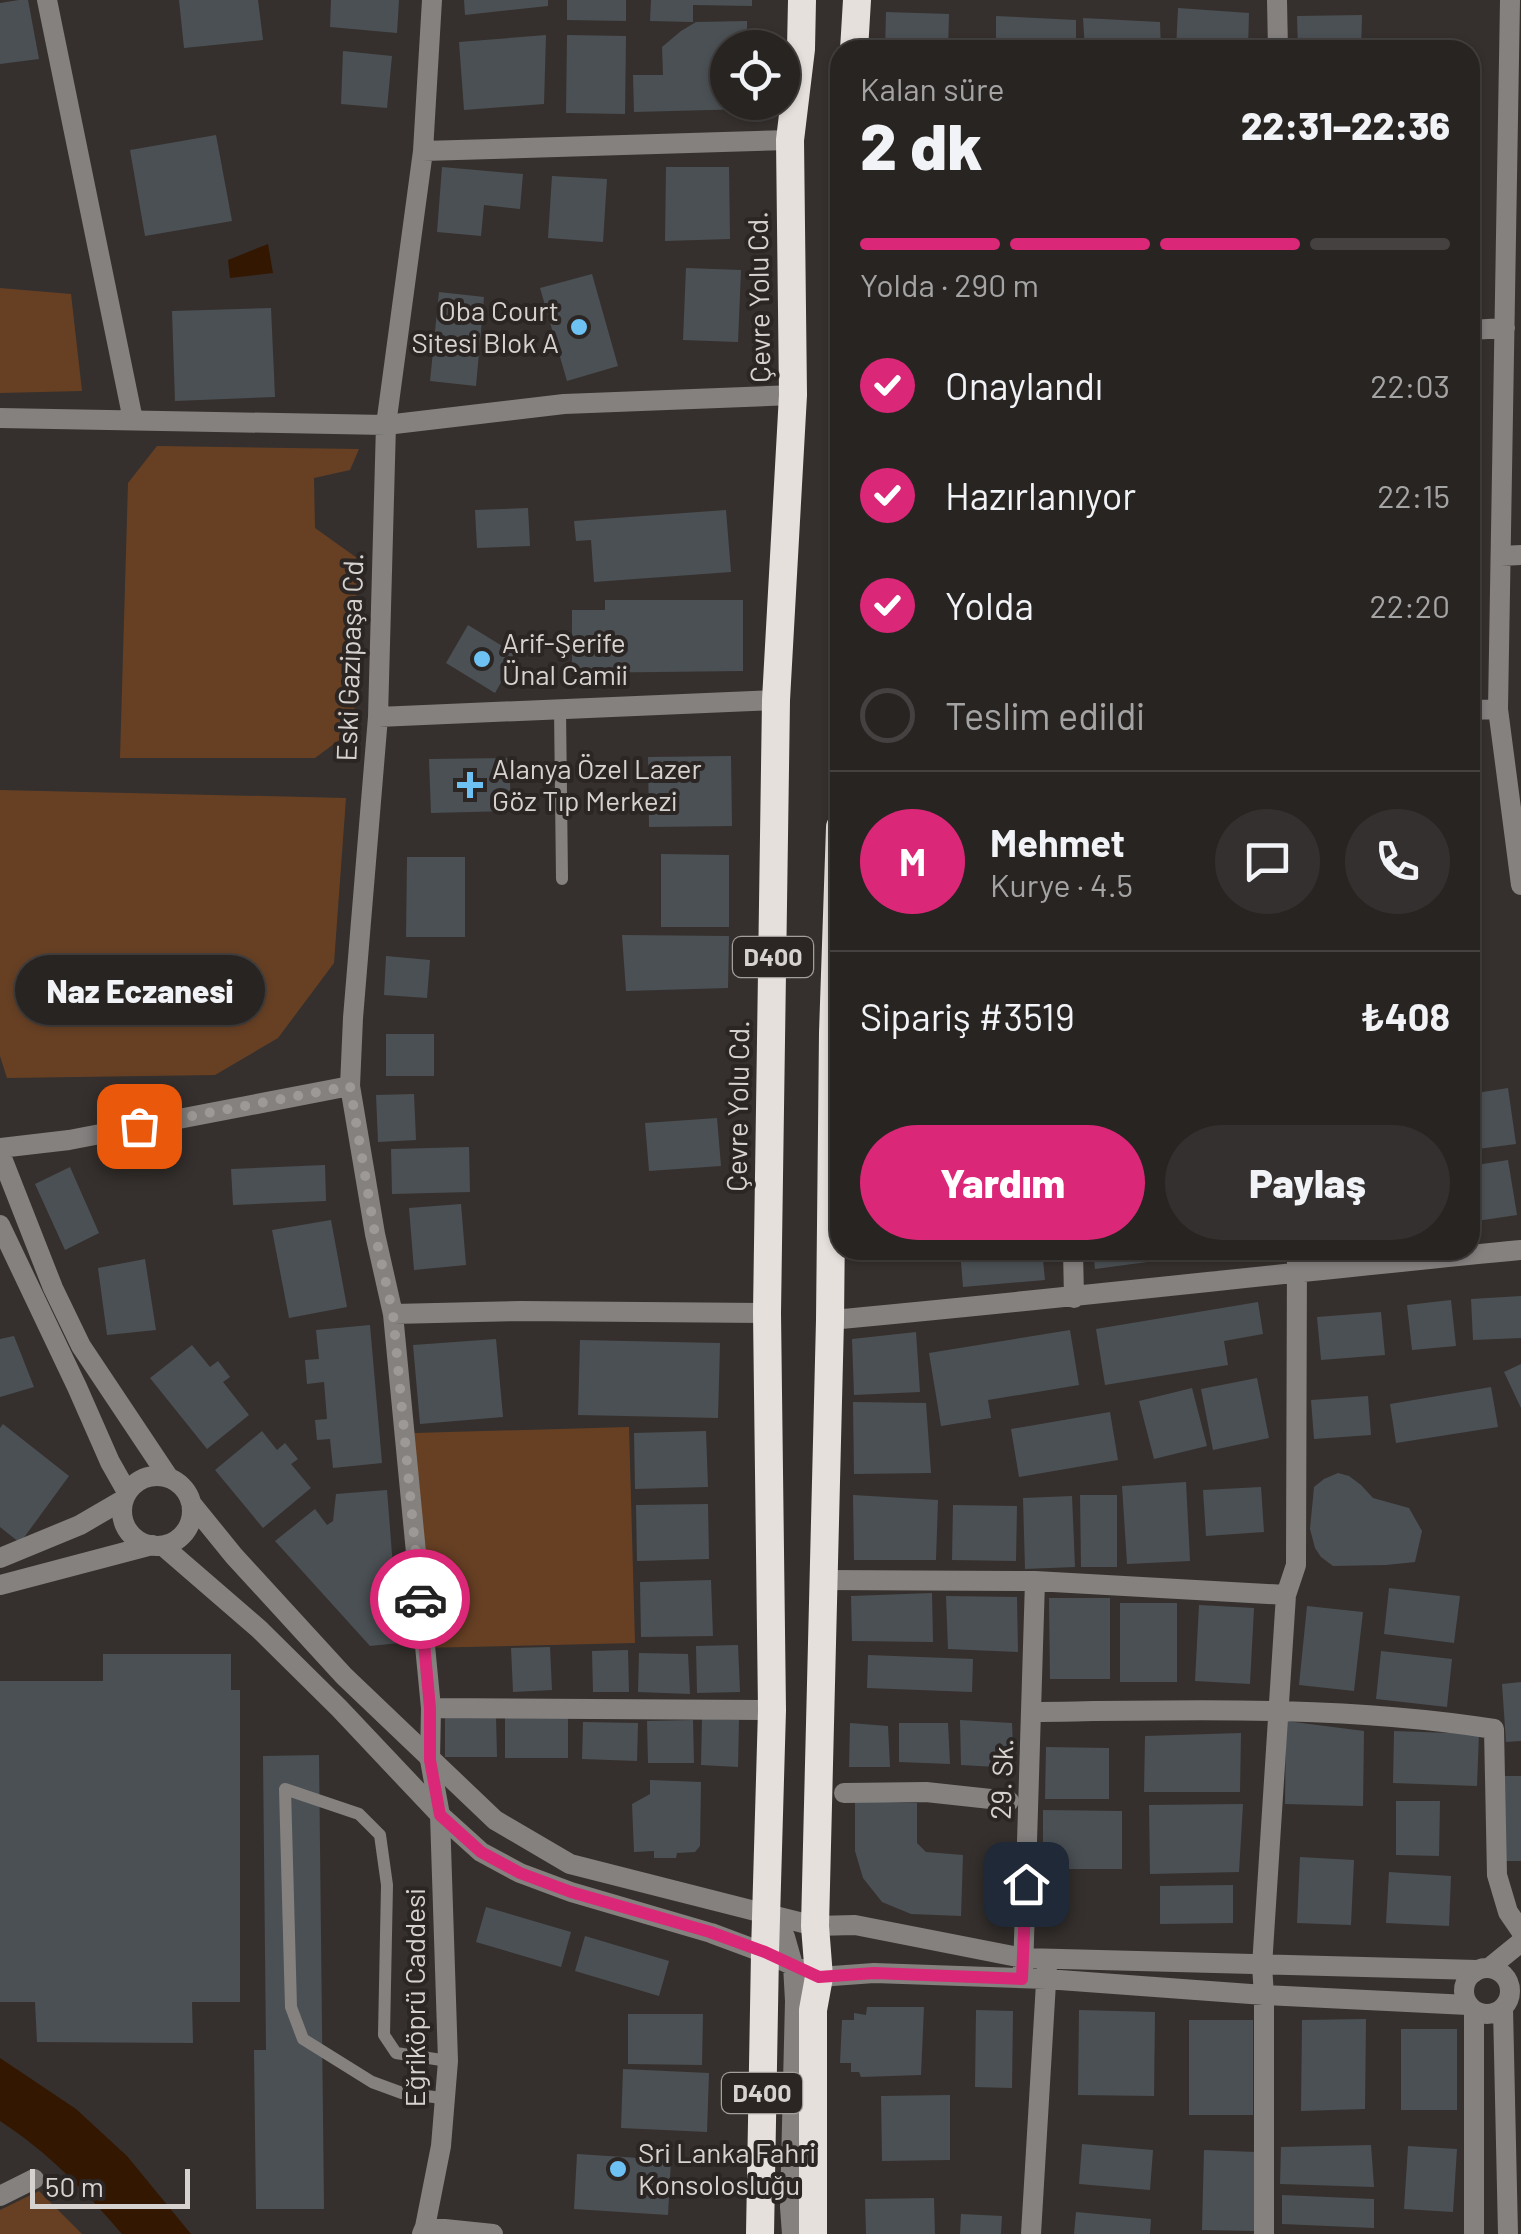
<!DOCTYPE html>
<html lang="tr">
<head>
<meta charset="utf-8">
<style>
	:root { --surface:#282422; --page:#34302f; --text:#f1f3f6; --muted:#a5a4a5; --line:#444140; --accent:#db2777 }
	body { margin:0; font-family:Barlow,sans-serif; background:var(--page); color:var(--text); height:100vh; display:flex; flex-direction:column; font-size:38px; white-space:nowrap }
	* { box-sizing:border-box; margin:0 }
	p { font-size:32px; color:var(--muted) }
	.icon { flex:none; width:55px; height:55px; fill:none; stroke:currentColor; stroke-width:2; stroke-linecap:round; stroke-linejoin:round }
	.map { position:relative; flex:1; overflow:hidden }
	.panel { position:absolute; left:830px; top:40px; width:650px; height:1220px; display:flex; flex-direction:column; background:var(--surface); border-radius:30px; box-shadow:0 2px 8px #0004,0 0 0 2px var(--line) }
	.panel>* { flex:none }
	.fabs { position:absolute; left:710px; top:30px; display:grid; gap:20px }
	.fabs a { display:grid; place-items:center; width:90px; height:90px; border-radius:50%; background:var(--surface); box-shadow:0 2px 8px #0004,0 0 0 2px var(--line); font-size:50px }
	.scale { position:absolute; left:30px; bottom:25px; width:160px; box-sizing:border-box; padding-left:10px; border:5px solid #d5d2d0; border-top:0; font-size:28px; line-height:35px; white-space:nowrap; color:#d5d2d0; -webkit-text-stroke:8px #2b2623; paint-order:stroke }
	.pin { position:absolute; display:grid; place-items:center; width:85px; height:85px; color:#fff; margin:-42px; border-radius:20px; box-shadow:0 5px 15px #0006 }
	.courier { position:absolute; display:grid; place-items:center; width:100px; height:100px; margin:-50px; border:8px solid #db2777; border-radius:50%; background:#fff; color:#222; box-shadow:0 2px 12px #0007 }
	.bubble { position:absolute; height:70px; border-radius:35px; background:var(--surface); box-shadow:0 2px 8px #0004,0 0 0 2px var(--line); font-size:32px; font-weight:800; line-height:70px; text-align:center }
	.head em { font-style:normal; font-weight:800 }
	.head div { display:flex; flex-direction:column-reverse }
	.head { display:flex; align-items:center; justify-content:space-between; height:170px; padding:0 30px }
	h1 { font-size:65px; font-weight:800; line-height:75px }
	.bar { display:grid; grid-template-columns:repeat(4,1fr); gap:15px 10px; align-content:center; height:120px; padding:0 30px }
	.bar i { height:12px; border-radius:8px; background:var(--line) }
	.bar .active { background:var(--accent) }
	.bar p { grid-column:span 4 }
	.line { display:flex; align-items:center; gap:25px; padding:0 30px; border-top:2px solid var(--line) }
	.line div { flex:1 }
	.round { display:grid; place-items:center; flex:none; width:105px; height:105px; border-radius:52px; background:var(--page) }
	ol { padding:0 30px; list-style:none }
	li { display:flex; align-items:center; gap:30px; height:110px }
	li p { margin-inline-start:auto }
	li .icon { padding:10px; border-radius:50%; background:var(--accent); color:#fff; stroke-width:4 }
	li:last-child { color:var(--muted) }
	li i { width:55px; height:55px; border:5px solid var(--line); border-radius:50% }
	.button { display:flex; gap:20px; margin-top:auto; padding:20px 30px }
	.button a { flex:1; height:115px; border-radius:60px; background:var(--accent); color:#fff; font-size:40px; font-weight:800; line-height:115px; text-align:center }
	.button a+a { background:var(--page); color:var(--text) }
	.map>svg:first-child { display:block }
	.green { fill:#674024 }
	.water { fill:#331701 }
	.building { fill:#4b5054 }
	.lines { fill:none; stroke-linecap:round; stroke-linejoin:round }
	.service { stroke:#84817f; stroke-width:12 }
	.pedestrian { stroke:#84817f; stroke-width:20 }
	.minor { stroke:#84817f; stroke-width:20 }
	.tertiary { stroke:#84817f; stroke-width:20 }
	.trunk { stroke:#e6e0dc; stroke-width:28 }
	.done { stroke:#9d9997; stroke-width:10; stroke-dasharray:0 18 }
	.route { stroke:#db2777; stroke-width:12 }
	.poi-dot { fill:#6ec2f3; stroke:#2b2623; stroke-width:4 }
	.labels { text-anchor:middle; stroke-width:8; stroke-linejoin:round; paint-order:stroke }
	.shield { fill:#2b2623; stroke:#a29e9c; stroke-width:2.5 }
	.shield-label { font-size:25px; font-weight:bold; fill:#d5d2d0 }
	.street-label { font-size:28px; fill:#d5d2d0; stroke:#2b2623 }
	.poi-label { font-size:28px; fill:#d5d2d0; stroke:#2b2623; text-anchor:start }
</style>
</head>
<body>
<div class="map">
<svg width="1521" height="2234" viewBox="0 0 1521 2234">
	<rect width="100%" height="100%" fill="#35302d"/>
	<!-- green -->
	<path class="green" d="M0,288L71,294L82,391L0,393Z
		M157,446L359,449L350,470L314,478L315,528L357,558L354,729L315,758H120L128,483Z
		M0,790L346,798L334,963L278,1038L215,1075L7,1078L0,1056Z
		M629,1427L635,1643L421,1648L414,1433Z
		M39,2191L82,2234H0V2210Z"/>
	<!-- water -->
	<path class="water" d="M268,244L273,273L230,278L228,260Z
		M0,2058L76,2109L127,2156L191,2234H122C85,2191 48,2152 0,2121Z"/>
	<!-- building -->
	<path class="building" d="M19,0H28L39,59L0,64V3Z
		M179,0H258L263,40L184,48Z
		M331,0H399L397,33L330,27Z
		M464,0H548V6L465,15Z
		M567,0H626V21L567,20Z
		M651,0H752V6L693,5V22L650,21Z
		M1178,8L1249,13L1248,50H1176Z
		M886,12L949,14L948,50H885Z
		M1362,15L1361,50H1298L1297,16Z
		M996,16L1076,20V50H996Z
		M1083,18L1160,22L1161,50H1085Z
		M747,21V48H728V102H748V109L634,112L633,75H663L662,47L681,31L696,22Z
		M546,35L544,104L464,110L459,42Z
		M567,35L626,36L625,114L566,113Z
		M343,51L392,56L387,108L341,104Z
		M216,135L232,221L145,236L130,150Z
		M442,167L523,174L520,209L484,205L481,236L437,232Z
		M666,167H729L730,239L665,241Z
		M552,176L607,179L603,242L548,238Z
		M686,268L741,270L738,342L683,340Z
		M592,274L618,366L567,381L540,288Z
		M439,292L484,297L476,386L430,381Z
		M271,308L275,397L175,401L172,311Z
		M528,508L530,546L477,548L475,510Z
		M726,510L731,572L594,582L591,540L576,541L574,521Z
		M605,600H743V671L572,673V610H605Z
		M468,625L517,655L495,693L446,663Z
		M731,756L732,826L649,827L648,757Z
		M509,758L511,811L431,813L429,759Z
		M661,854L729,855V927H661Z
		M407,857H465V937H406Z
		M622,935L729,936L728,988L626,991Z
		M386,956L430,960L427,998L384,995Z
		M386,1034H434V1076H386Z
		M1508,1088L1516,1144L1470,1150V1094Z
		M414,1094L416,1140L378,1142L376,1095Z
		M717,1118L721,1166L649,1171L645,1123Z
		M469,1147L470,1192L392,1194L391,1149Z
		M1508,1160L1517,1215L1470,1222V1166Z
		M325,1165L326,1201L233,1205L231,1169Z
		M70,1167L99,1233L65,1250L35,1184Z
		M461,1204L466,1265L414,1270L409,1208Z
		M331,1220L347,1307L289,1318L272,1230Z
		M960,1250H1042L1045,1280L963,1287Z
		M1093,1250H1169L1170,1259L1095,1269Z
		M145,1259L156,1330L107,1335L98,1268Z
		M1521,1296V1338L1473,1340L1471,1299Z
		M1451,1300L1456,1346L1412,1350L1407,1305Z
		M1258,1302L1263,1334L1224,1341L1228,1365L1105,1385L1096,1329Z
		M1381,1312L1385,1355L1321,1360L1317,1317Z
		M370,1325L382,1463L333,1468L330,1439L317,1440L315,1420L327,1419L324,1382L307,1384L305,1360L319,1359L316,1330Z
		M1070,1330L1079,1385L988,1400L991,1418L941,1426L929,1353Z
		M916,1332L920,1392L854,1395L852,1339Z
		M14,1336L34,1387L0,1397V1339Z
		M496,1339L503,1417L420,1424L413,1345Z
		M580,1340L720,1343L718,1418L578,1415Z
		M192,1345L210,1367L218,1361L230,1377L223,1382L249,1415L207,1449L150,1378Z
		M1521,1364V1408L1504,1372Z
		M1257,1378L1269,1438L1213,1450L1201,1389Z
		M1491,1387L1498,1427L1396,1443L1390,1404Z
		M1192,1388L1207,1446L1154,1459L1139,1401Z
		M1368,1396L1371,1435L1314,1439L1311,1400Z
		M853,1402L926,1403L931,1473L854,1474Z
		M1110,1412L1118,1460L1019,1477L1011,1429Z
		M3,1424L69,1476L20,1543L0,1527V1428Z
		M262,1431L277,1450L285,1443L298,1459L291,1464L311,1488L263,1528L215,1470Z
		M706,1431L708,1487L635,1489L634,1433Z
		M1338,1473L1349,1476L1361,1485L1373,1498L1409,1508L1422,1531L1415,1562L1386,1565L1333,1566L1321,1557L1315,1548L1310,1529L1314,1487L1324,1479Z
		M1186,1482L1190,1561L1127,1564L1122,1486Z
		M1261,1487L1264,1532L1206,1536L1203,1490Z
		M387,1490L399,1643L370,1646L275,1541L315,1509L327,1525L333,1521L336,1494Z
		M853,1495L938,1500L936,1560H854Z
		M1080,1495H1117V1567H1081Z
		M1072,1496L1075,1567L1025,1569L1023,1498Z
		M708,1504L709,1559L637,1561L636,1505Z
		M953,1505L1017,1506L1016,1561L952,1560Z
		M711,1580L713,1636L641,1637L640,1582Z
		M1389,1588L1460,1596L1454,1643L1384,1634Z
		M932,1593L933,1642L852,1641L851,1596Z
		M946,1596L1017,1597L1018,1652L948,1649Z
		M1049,1598H1110V1679H1050Z
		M1120,1603H1177V1682H1120Z
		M1199,1605L1254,1608L1250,1684L1195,1681Z
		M1307,1606L1363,1612L1354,1691L1299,1685Z
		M738,1645L740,1692L697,1693L696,1646Z
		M550,1647L552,1690L513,1692L511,1648Z
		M628,1650L629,1692H593L592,1651Z
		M1381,1651L1452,1659L1447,1707L1376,1699Z
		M639,1653L688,1654L690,1694L638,1692Z
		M103,1654H231V1690H240V2002H192L193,2043L37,2042L35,2002H0V1681H103Z
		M868,1655L973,1659L972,1692L867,1688Z
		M1521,1682V1741L1506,1742L1502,1684Z
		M505,1714H568V1758H505Z
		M445,1716H496L497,1757H445Z
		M702,1719L739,1720L738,1767L701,1765Z
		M693,1720L694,1763H648L647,1721Z
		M960,1720L1012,1723L1014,1768L961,1765Z
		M1286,1721L1364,1731L1363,1806L1285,1804Z
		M583,1722L638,1723L637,1761L582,1759Z
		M850,1723L888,1726L890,1767H849Z
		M899,1723H948L950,1764L899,1762Z
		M1394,1731L1479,1734L1477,1786L1393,1783Z
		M1241,1733L1240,1792H1144L1145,1736Z
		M1046,1747L1109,1748V1799H1045Z
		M319,1755L324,2209H256L254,2050H266L263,1756Z
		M1505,1776H1521V1861H1504Z
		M650,1780L701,1782L700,1846L695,1852L677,1853L676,1858H654V1851L634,1852L632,1804L650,1794Z
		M855,1801L917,1803V1843L926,1852L963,1855L961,1916L911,1914L882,1902L863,1878L855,1851Z
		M1396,1801H1440L1439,1856L1396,1855Z
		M1243,1804L1239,1872L1150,1874L1149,1805Z
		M1043,1810L1122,1811V1869H1043Z
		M1300,1857L1354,1860L1351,1925L1297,1923Z
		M1389,1872L1451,1876L1449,1926L1386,1923Z
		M1233,1885V1923L1160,1924V1886Z
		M486,1907L571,1932L561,1967L476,1942Z
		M585,1936L669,1961L659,1996L575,1971Z
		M867,2007H924L921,2075L861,2077L859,2072H851V2063H840L842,2020H854V2013L866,2015Z
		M976,2010L1013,2011L1012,2088L975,2087Z
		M1079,2010L1155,2012L1154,2096L1078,2095Z
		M628,2014H703L702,2065L628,2064Z
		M1366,2019L1365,2109L1301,2111L1302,2020Z
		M1189,2020H1253V2115H1189Z
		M1401,2029H1457V2110H1401Z
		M623,2069L709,2073L707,2132L621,2128Z
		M950,2095V2160L882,2161L881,2096Z
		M1082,2144L1153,2150L1150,2190L1079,2184Z
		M1371,2145L1374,2187L1280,2184L1281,2147Z
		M1408,2146L1457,2149L1453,2212L1404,2209Z
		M1204,2150L1256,2152L1254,2231L1202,2230Z
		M577,2154L671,2160L668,2215L574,2209Z
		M1282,2195L1374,2199V2228L1282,2224Z
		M934,2198L935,2234H866L865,2199Z
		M1076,2212L1151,2219L1150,2234H1074Z
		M961,2214L1002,2216L1001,2234H960Z"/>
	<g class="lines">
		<!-- service -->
		<path class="service" d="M560,709L562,879
			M445,2100L434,2097L402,2093L372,2082L303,2039L291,2007L285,1789L359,1814L380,1835L387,1885L384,2035L396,2053L448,2061"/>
		<!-- pedestrian -->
		<path class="pedestrian" d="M844,1793L926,1792L1009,1801"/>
		<!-- minor -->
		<path class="minor" d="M47,0L133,420
			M1277,0L1278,50
			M1510,0L1498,709L1521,885
			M423,151L790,140
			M1470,330L1505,328
			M0,418L386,425L564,404L793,395
			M1501,556L1521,555
			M1470,710L1498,709
			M378,717L776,700
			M0,1148L69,1140L350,1086
			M0,1153L53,1288L81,1346L169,1478
			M0,1225L77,1387L110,1462L127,1492
			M1073,1250L1074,1298
			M393,1314L521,1311L767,1313
			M830,1320C1061,1299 1291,1272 1521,1250
			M0,1558L80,1525L123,1500
			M823,1580L1035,1581L1286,1595
			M0,1585L152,1545
			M431,1708L772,1710
			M1033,1712C1186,1710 1342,1705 1494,1729L1497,1875L1508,1912L1521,1931
			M767,1914L815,1926L855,1925L1023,1958L1477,1970L1473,1973
			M767,1914L785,1937L793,1965L795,2001L790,2207L792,2234
			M765,1953L819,1977L874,1973L1046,1979L1264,1995L1468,2005
			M1023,1972L1035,1581
			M0,2196L34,2179
			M425,2227L493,2234
			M422,2234L425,2227L441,2146L448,2061L440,1815L430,1760L431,1708L393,1314L375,1234L350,1086L353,1018L378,717L386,425L423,151L432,0
			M1031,2234L1047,1966
			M1264,2234V1995L1262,1966L1286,1595L1296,1565L1297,1250"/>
		<!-- tertiary -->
		<path class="tertiary" d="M122 1511a35 35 0 1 1 70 0a35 35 0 1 1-70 0Z
			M191,1503L234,1556L344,1676L495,1820L570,1864L767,1914
			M163,1546L259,1629L339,1708L440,1815L481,1852L520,1873L571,1892L711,1933L765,1953
			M1464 1991a23 23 0 1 1 46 0a23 23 0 1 1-46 0Z
			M1489,1968L1521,1942
			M1503,2008L1508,2234
			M1474,2010V2234"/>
		<!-- trunk -->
		<path class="trunk" d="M854,50L857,0
			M760,2234L765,1953L772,1710L767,1313L776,700L793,395L790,140L801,49L802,0
			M813,2234V2010L819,1977L815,1926L830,1320L833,1033L840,827"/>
	</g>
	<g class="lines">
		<!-- done -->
		<path class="done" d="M139,1126L350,1086L375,1234L393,1314L420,1599"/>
		<!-- route -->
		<path class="route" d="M420,1599L430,1708V1760L440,1815L481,1852L520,1873L571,1892L710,1932L765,1952L819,1977L874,1973L1022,1979L1026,1884"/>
	</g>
	<!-- markers -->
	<g class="poi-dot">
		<circle cx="579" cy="327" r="10"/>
		<circle cx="482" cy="659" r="10"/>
		<path d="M465 770h10v10h10v10h-10v10h-10v-10h-10v-10h10z"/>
		<circle cx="618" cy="2169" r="10"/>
	</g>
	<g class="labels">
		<!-- shield labels -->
		<g class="shield">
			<rect x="733" y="937" width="80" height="40" rx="8"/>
			<rect x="722" y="2073" width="80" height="40" rx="8"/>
		</g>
		<g class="shield-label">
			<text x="773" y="966">D400</text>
			<text x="762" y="2102">D400</text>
		</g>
		<!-- street labels -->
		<g class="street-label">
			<text transform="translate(759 297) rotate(-91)" y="10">Çevre Yolu Cd.</text>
			<text transform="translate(350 657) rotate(-88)" y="10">Eski Gazipaşa Cd.</text>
			<text transform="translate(738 1106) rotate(-89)" y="10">Çevre Yolu Cd.</text>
			<text transform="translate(1002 1779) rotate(-88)" y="10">29. Sk.</text>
			<text transform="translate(415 1998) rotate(-90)" y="10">Eğriköprü Caddesi</text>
		</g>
		<!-- poi labels -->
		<g class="poi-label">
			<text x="559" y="321" text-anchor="end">Oba Court<tspan x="559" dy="32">Sitesi Blok A</tspan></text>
			<text x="502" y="653">Arif-Şerife<tspan x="502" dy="32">Ünal Camii</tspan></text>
			<text x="492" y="779">Alanya Özel Lazer<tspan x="492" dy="32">Göz Tıp Merkezi</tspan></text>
			<text x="638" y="2163">Sri Lanka Fahri<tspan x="638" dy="32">Konsolosluğu</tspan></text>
		</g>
	</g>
</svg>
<div class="fabs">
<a><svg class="icon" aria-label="locate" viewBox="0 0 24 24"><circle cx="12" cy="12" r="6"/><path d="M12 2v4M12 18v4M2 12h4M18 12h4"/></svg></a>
</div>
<div class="scale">50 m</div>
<div class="pin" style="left:139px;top:1126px;background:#ea580c"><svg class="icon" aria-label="bag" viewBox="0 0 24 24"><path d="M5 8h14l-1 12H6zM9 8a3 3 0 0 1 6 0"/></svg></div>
<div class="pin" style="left:1026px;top:1884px;background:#1f2937"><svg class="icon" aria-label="home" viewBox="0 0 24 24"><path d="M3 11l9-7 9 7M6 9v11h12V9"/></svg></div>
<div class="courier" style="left:420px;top:1599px"><svg class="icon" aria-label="car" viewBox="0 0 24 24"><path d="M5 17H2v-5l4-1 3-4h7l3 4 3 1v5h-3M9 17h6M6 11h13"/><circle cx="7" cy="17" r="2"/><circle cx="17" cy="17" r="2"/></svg></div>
<div class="bubble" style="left:15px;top:955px;width:250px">Naz Eczanesi</div>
<section class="panel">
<div class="head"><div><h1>2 dk</h1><p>Kalan süre</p></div><em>22:31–22:36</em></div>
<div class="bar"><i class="active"></i><i class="active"></i><i class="active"></i><i></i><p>Yolda · 290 m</p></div>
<ol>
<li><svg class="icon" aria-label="check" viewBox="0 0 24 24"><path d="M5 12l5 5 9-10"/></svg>Onaylandı<p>22:03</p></li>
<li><svg class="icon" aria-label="check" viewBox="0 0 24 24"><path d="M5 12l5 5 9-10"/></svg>Hazırlanıyor<p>22:15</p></li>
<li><svg class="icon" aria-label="check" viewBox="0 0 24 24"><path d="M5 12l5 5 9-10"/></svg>Yolda<p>22:20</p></li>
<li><i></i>Teslim edildi</li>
</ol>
<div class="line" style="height:180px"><b class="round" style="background:var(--accent);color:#fff">M</b><div><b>Mehmet</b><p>Kurye · 4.5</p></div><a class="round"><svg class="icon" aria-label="chat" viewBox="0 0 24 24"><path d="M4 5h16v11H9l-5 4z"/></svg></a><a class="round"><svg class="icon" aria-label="phone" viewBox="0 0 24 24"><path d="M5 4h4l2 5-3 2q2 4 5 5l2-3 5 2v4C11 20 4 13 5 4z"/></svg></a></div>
<div class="line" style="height:130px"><div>Sipariş #3519</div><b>₺408</b></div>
<div class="button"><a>Yardım</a><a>Paylaş</a></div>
</section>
</div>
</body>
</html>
